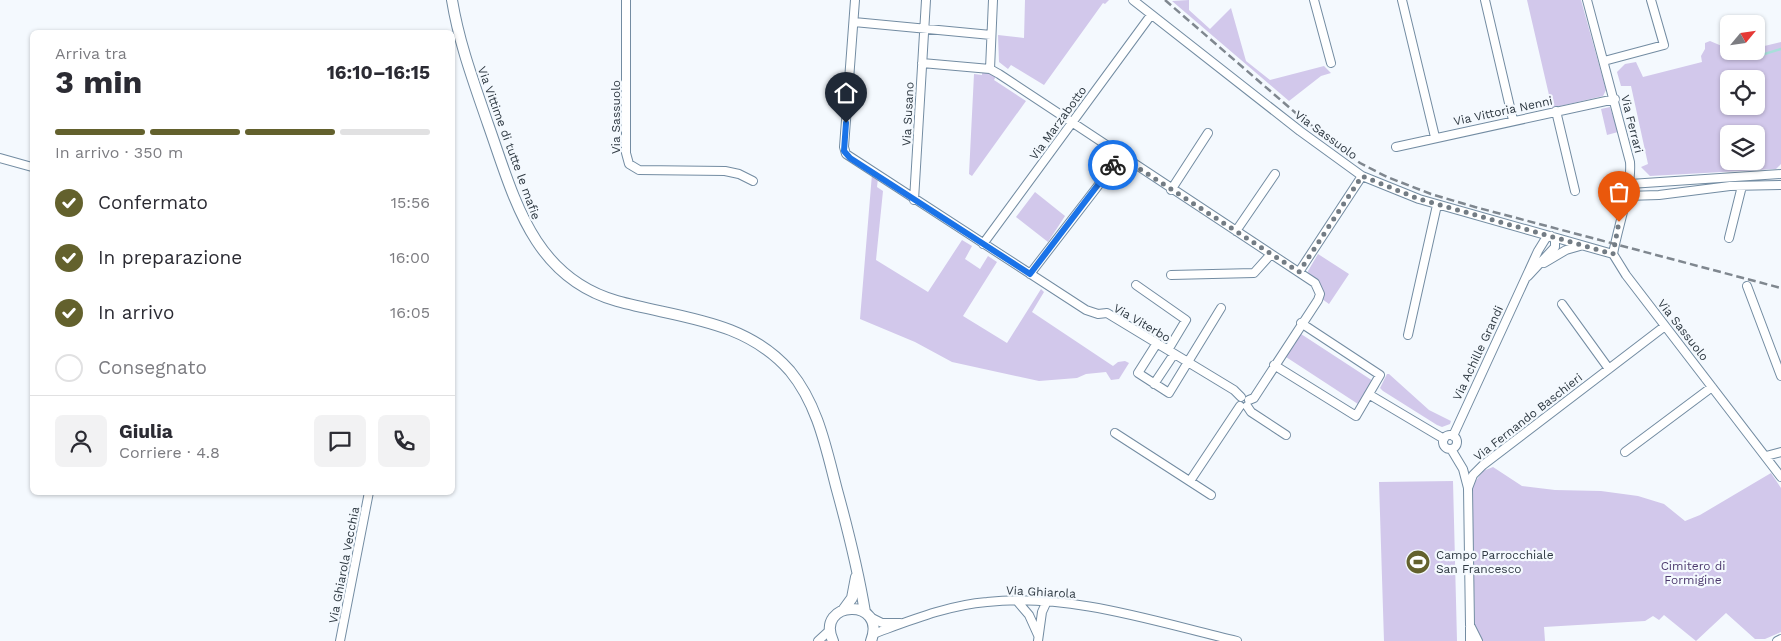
<!DOCTYPE html>
<html lang="it">
<head>
<meta charset="utf-8">
<style>
	:root { --surface:#fff; --page:#f2f2f3; --text:#2b2b33; --muted:#7c7c81; --line:#e1e1e2; --accent:#63612d }
	body { margin:0; font-family:"Work Sans",sans-serif; background:var(--page); color:var(--text); height:100vh; display:flex; flex-direction:column; font-size:19px; white-space:nowrap }
	* { box-sizing:border-box; margin:0 }
	p { font-size:16px; color:var(--muted) }
	.icon { flex:none; width:28px; height:28px; fill:none; stroke:currentColor; stroke-width:2; stroke-linecap:round; stroke-linejoin:round }
	.map { position:relative; flex:1; overflow:hidden }
	.details { position:absolute; left:30px; top:30px; width:425px; height:465px; display:flex; flex-direction:column; background:var(--surface); border-radius:8px; box-shadow:0 1px 4px #0004 }
	.details>* { flex:none }
	.needle { width:32px; rotate:61deg }
	.tools { position:absolute; left:1720px; top:15px; display:grid; gap:10px }
	.tools a { display:grid; place-items:center; width:45px; height:45px; border-radius:8px; background:var(--surface); box-shadow:0 1px 4px #0004; font-size:25px }
	.pin { position:absolute; display:grid; place-items:center; width:42px; height:42px; color:#fff; margin:-51px -21px; border-radius:50% 50% 50% 0; rotate:-45deg; box-shadow:0 0 5px #0007 }
	.pin .icon { rotate:45deg }
	.courier { position:absolute; display:grid; place-items:center; width:50px; height:50px; margin:-25px; border:4px solid #1a73e8; border-radius:50%; background:#fff; color:#222; box-shadow:0 1px 6px #0007 }
	.headline em { font-style:normal; font-weight:700 }
	.headline div { display:flex; flex-direction:column-reverse }
	.headline { display:flex; align-items:center; justify-content:space-between; height:85px; padding:0 25px }
	h1 { font-size:32px; font-weight:700; line-height:38px }
	.bar { display:grid; grid-template-columns:repeat(4,1fr); gap:8px 5px; align-content:center; height:60px; padding:0 25px }
	.bar i { height:6px; border-radius:4px; background:var(--line) }
	.bar .on { background:var(--accent) }
	.bar p { grid-column:span 4 }
	.line { display:flex; align-items:center; gap:12px; padding:0 25px; border-top:1px solid var(--line) }
	.line div { flex:1 }
	.round { display:grid; place-items:center; flex:none; width:52px; height:52px; border-radius:8px; background:var(--page) }
	ol { padding:0 25px; list-style:none }
	li { display:flex; align-items:center; gap:15px; height:55px }
	li p { margin-inline-start:auto }
	li .icon { padding:5px; border-radius:50%; background:var(--accent); color:#fff; stroke-width:4 }
	li:last-child { color:var(--muted) }
	li i { width:28px; height:28px; border:2px solid var(--line); border-radius:50% }
	.map>svg:first-child { display:block }
	.green { fill:#d2c8eb; fill-rule:evenodd }
	.lines { fill:none; stroke-linecap:round; stroke-linejoin:round }
	.stream { stroke:#a8dfda; stroke-width:2.5 }
	.minor-casing { stroke:#738ca2; stroke-width:10 }
	.major-casing { stroke:#738ca2; stroke-width:12 }
	.minor { stroke:#fff; stroke-width:8 }
	.major { stroke:#fff; stroke-width:10 }
	.rail { stroke:#7f878f; stroke-width:2.5; stroke-dasharray:8 4; stroke-linecap:butt }
	.done { stroke:#737c84; stroke-width:5; stroke-dasharray:0 9 }
	.route { stroke:#1a73e8; stroke-width:6 }
	.labels { text-anchor:middle; stroke-width:4.5; stroke-linejoin:round; paint-order:stroke }
	.street-label { font-size:12px; fill:#2e3942; stroke:#f4f9fe }
	.poi-label { font-size:12px; fill:#2e3942; stroke:#f4f9fe; text-anchor:start }
	.park-label { font-size:12px; fill:#4c396d; stroke:#f4f9fe }
</style>
</head>
<body>
<div class="map">
<svg width="1781" height="641" viewBox="0 0 1781 641">
	<rect width="100%" height="100%" fill="#f4f9fe"/>
	<!-- green -->
	<path class="green" d="M1025,0H1109L1105,4L1103,3L1044,85L1011,65L1008,69L999,62L998,35L1024,38Z
		M1189,0V10L1210,29L1231,8L1246,61L1270,80L1324,66L1331,73L1321,76L1289,101L1172,1Z
		M1527,0H1581L1606,90L1603,96L1552,108Z
		M1710,41L1729,49V51H1737L1738,53L1756,51V48L1781,42V164L1776,169L1650,176L1641,167L1648,164L1631,86H1621L1617,72L1625,64L1636,62L1643,77L1702,62L1701,56L1705,49V43ZM1729,79H1756V106H1729ZM1729,134H1756V161H1729Z
		M982,69L997,74L994,80L1026,101L972,176L969,174L974,74L982,75Z
		M1610,107L1618,132L1607,135L1601,109Z
		M872,174L878,178L877,187L883,191L876,260L928,292L962,240L972,246L965,259L980,269L988,256L997,262L963,316L1007,343L1041,289L1044,292L1032,312L1113,366L1118,362L1125,361L1129,363L1119,379L1111,380L1106,372L1086,374L1077,378L1039,381L952,362L915,342L860,319Z
		M1035,192L1065,216L1048,242L1016,217Z
		M1318,254L1349,274L1329,304L1322,299L1324,295L1322,288L1309,276L1308,271Z
		M1301,334L1373,381L1358,404L1286,357Z
		M1387,374H1389L1429,410L1451,421L1450,424L1442,427L1437,425L1383,391L1380,388Z
		M1493,467L1522,486L1555,490L1601,491L1638,496L1664,504L1685,521L1700,515L1771,473L1781,488V632L1765,639H1755L1726,613L1696,641L1664,615L1659,620L1653,616L1645,621L1544,627L1545,641H1480L1475,634L1472,486L1483,471Z
		M1453,481L1457,641H1384L1379,482Z"/>
	<g class="lines">
		<!-- stream -->
		<path class="stream" d="M1758,56L1781,49"/>
		<defs>
			<path id="minor" d="M626,0V153L629,164L639,170L725,171L739,174L753,181
				M855,0L844,147L846,154L1086,310L1098,314L1107,313L1234,390L1241,397
				M1133,0L1300,131L1362,176L1419,199L1613,254L1626,275L1781,477
				M1314,0L1331,63
				M1402,0L1435,137
				M1485,0L1513,120
				M1587,0L1630,162C1632,188 1618,226 1613,254
				M854,22L991,35
				M1604,61L1664,45L1651,0
				M922,63L990,69L999,74L1315,283L1320,294L1318,300L1254,398L1249,400
				M990,69L993,0
				M1556,111L1575,191
				M1396,147L1615,99
				M0,158L32,167
				M1630,184L1781,174
				M1171,190L1208,133
				M1626,196L1659,195L1730,186L1781,185
				M914,200L926,0
				M1236,231L1275,174
				M1729,238L1742,186
				M983,244L1151,15
				M1544,263L1566,250L1580,246
				M1299,272L1362,176
				M1030,274L1121,156
				M1171,275L1254,273L1271,254
				M1528,276L1555,247V240L1551,236
				M1136,285L1186,320L1168,350
				M1747,286L1781,376
				M1562,304L1609,369
				M1408,335L1437,205
				M1157,343L1138,373L1169,393L1221,308
				M1274,365L1356,416L1380,375L1301,323
				M1154,384L1174,354
				M1370,395L1444,439
				M1247,406L1251,412L1286,435
				M1115,433L1211,495
				M1443 442a7 7 0 1 1 14 0a7 7 0 1 1-14 0Z
				M1453,436L1538,251L1546,238L1551,236
				M1451,449L1463,469L1468,488L1470,625L1478,641
				M1625,452L1712,387
				M1766,456L1781,452
				M1190,481L1240,406
				M1468,488L1473,475L1483,465L1665,326
				M1017,601L1029,615L1038,635
				M870,617L882,623H900
				M873,634C909,621 948,605 987,602C1072,593 1156,622 1237,641
				M340,641L369,492
				M818,641L830,630
				M1038,641L1042,612L1047,601
				M1470,641V627
				M1777,641L1781,639"/>
			<path id="major" d="M452,0C459,43 474,83 488,124C514,197 532,277 617,301C678,318 745,319 790,371C818,405 826,448 837,490C848,530 858,570 865,612
				M844,609L852,598L856,577
				M833,641C814,600 888,597 871,641"/>
		</defs>
		<!-- minor casing -->
		<use href="#minor" class="minor-casing"/>
		<!-- major casing -->
		<use href="#major" class="major-casing"/>
		<!-- minor -->
		<use href="#minor" class="minor"/>
		<!-- major -->
		<use href="#major" class="major"/>
		<!-- rail -->
		<path class="rail" d="M1165,0L1298,115L1360,163L1387,177L1431,194L1475,207L1781,288"/>
	</g>
	<g class="lines">
		<!-- done -->
		<path class="done" d="M1113,165L1120,156L1299,272L1362,176L1419,199L1613,254L1619,222"/>
		<!-- route -->
		<path class="route" d="M846,123L844,151L850,158L1030,274L1113,165"/>
	</g>
	<!-- icons -->
	<defs>
		<symbol id="stadium-disc" viewBox="-11 -11 22 22"><circle r="9.5" fill="#63612d" stroke="#f4f9fe"/><path d="M0-5a6.5 5 0 1 0 0 10a6.5 5 0 1 0 0-10ZM-3.5-1.8h7v3.6h-7Z" fill="#fff"/></symbol>
	</defs>
	<g fill-rule="evenodd">
		<use href="#stadium-disc" x="1404" y="548" width="28" height="28"/>
	</g>
	<g class="labels">
		<!-- street labels -->
		<g class="street-label">
			<text transform="translate(1503 111) rotate(-12)" y="4">Via Vittoria Nenni</text>
			<text transform="translate(908 114) rotate(-87)" y="4">Via Susano</text>
			<text transform="translate(616 117) rotate(-90)" y="4">Via Sassuolo</text>
			<text transform="translate(1058 123) rotate(-54)" y="4">Via Marzabotto</text>
			<text transform="translate(1632 124) rotate(76)" y="4">Via Ferrari</text>
			<text transform="translate(1326 135) rotate(36)" y="4">Via Sassuolo</text>
			<text transform="translate(509 143) rotate(70)" y="4">Via Vittime di tutte le mafie</text>
			<text transform="translate(1142 323) rotate(30)" y="4">Via Viterbo</text>
			<text transform="translate(1683 330) rotate(52)" y="4">Via Sassuolo</text>
			<text transform="translate(1478 353) rotate(-65)" y="4">Via Achille Grandi</text>
			<text transform="translate(1528 417) rotate(-38)" y="4">Via Fernando Baschieri</text>
			<text transform="translate(344 565) rotate(-79)" y="4">Via Ghiarola Vecchia</text>
			<text transform="translate(1041 592) rotate(3)" y="4">Via Ghiarola</text>
		</g>
		<!-- poi labels -->
		<g class="poi-label">
			<text x="1436" y="559">Campo Parrocchiale<tspan x="1436" dy="14">San Francesco</tspan></text>
		</g>
		<!-- park labels -->
		<g class="park-label">
			<text x="1693" y="570">Cimitero di<tspan x="1693" dy="14">Formigine</tspan></text>
		</g>
	</g>
</svg>
<div class="tools">
<a><svg class="needle" viewBox="-14 -14 28 28"><path d="M0-13l5 13h-10z" fill="#e53935"/><path d="M0 13l5-13h-10z" fill="#7c7c81"/></svg></a>
<a><svg class="icon" aria-label="locate" viewBox="0 0 24 24"><circle cx="12" cy="12" r="6"/><path d="M12 2v4M12 18v4M2 12h4M18 12h4"/></svg></a>
<a><svg class="icon" aria-label="layers" viewBox="0 0 24 24"><path d="M12 4l9 5-9 5-9-5zM3 14l9 5 9-5"/></svg></a>
</div>
<div class="pin" style="left:1619px;top:222px;background:#ea580c"><svg class="icon" aria-label="bag" viewBox="0 0 24 24"><path d="M5 8h14l-1 12H6zM9 8a3 3 0 0 1 6 0"/></svg></div>
<div class="pin" style="left:846px;top:123px;background:#1f2937"><svg class="icon" aria-label="home" viewBox="0 0 24 24"><path d="M3 11l9-7 9 7M6 9v11h12V9"/></svg></div>
<div class="courier" style="left:1113px;top:165px"><svg class="icon" aria-label="bike" viewBox="0 0 24 24"><circle cx="6" cy="16" r="4"/><circle cx="18" cy="16" r="4"/><path d="M6 16l4-8h5l3 8M10 8l3 8H6M13 5h3"/></svg></div>
<section class="details">
<div class="headline"><div><h1>3 min</h1><p>Arriva tra</p></div><em>16:10–16:15</em></div>
<div class="bar"><i class="on"></i><i class="on"></i><i class="on"></i><i></i><p>In arrivo · 350 m</p></div>
<ol>
<li><svg class="icon" aria-label="check" viewBox="0 0 24 24"><path d="M5 12l5 5 9-10"/></svg>Confermato<p>15:56</p></li>
<li><svg class="icon" aria-label="check" viewBox="0 0 24 24"><path d="M5 12l5 5 9-10"/></svg>In preparazione<p>16:00</p></li>
<li><svg class="icon" aria-label="check" viewBox="0 0 24 24"><path d="M5 12l5 5 9-10"/></svg>In arrivo<p>16:05</p></li>
<li><i></i>Consegnato</li>
</ol>
<div class="line" style="height:90px"><a class="round"><svg class="icon" aria-label="person" viewBox="0 0 24 24"><circle cx="12" cy="8" r="4"/><path d="M4 21q1-7 8-7t8 7"/></svg></a><div><b>Giulia</b><p>Corriere · 4.8</p></div><a class="round"><svg class="icon" aria-label="chat" viewBox="0 0 24 24"><path d="M4 5h16v11H9l-5 4z"/></svg></a><a class="round"><svg class="icon" aria-label="phone" viewBox="0 0 24 24"><path d="M5 4h4l2 5-3 2q2 4 5 5l2-3 5 2v4C11 20 4 13 5 4z"/></svg></a></div>
</section>
</div>
</body>
</html>
